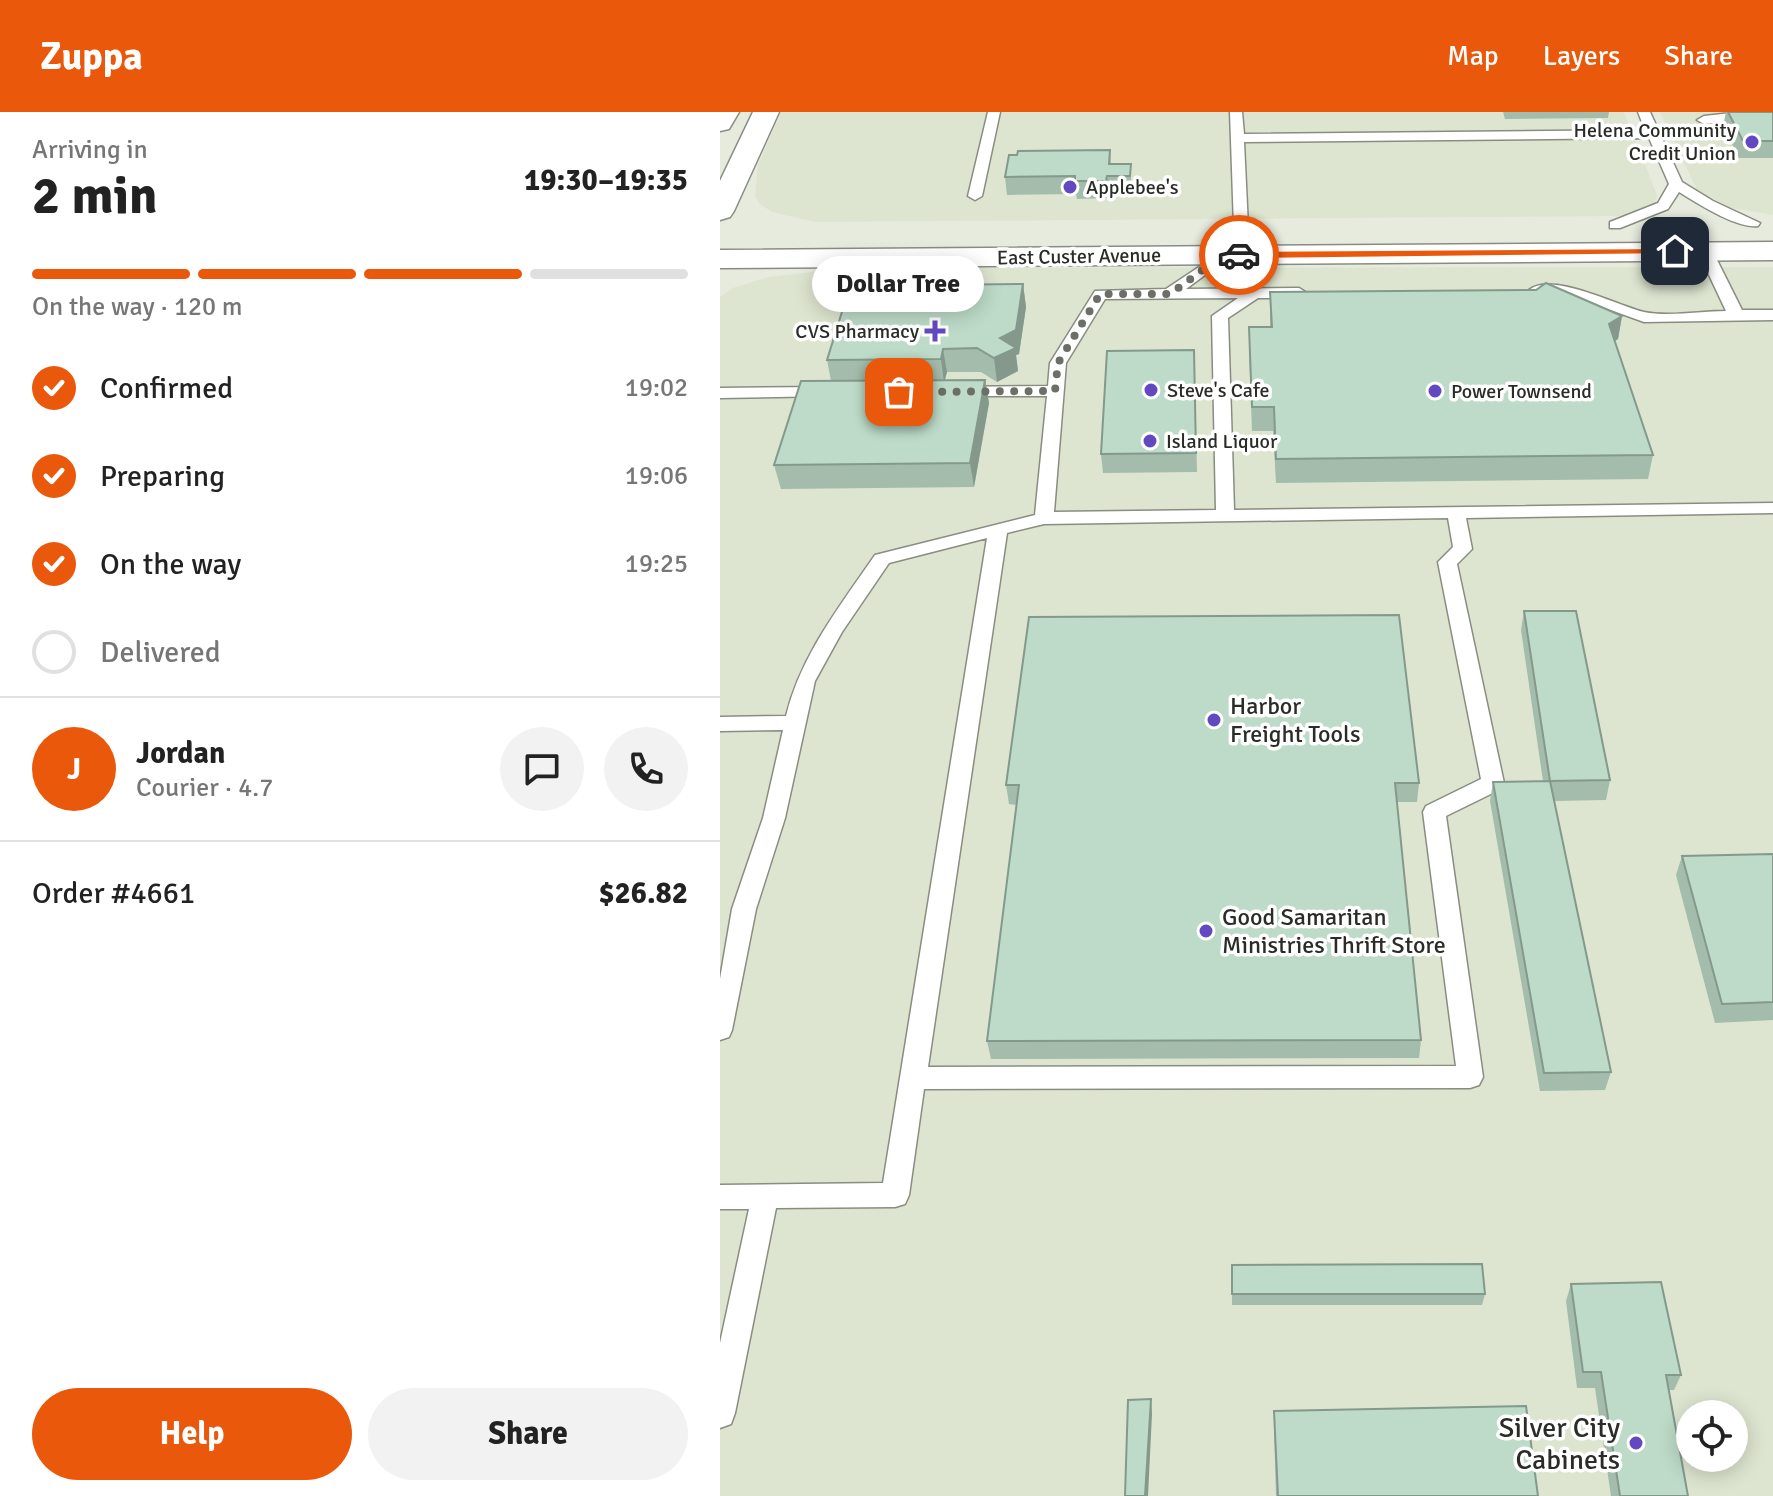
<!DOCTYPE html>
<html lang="en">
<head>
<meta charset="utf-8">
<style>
	:root { --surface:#fff; --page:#f2f2f2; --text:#222; --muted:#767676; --line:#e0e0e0; --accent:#ea580c }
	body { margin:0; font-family:Signika,sans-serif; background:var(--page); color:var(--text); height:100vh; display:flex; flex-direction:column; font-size:30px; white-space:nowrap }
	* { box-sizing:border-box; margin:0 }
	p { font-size:26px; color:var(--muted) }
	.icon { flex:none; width:44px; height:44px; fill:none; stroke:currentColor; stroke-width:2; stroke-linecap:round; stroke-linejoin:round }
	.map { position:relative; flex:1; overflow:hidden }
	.details { display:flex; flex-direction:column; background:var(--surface); width:720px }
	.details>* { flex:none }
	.controls { position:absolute; left:956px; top:1288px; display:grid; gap:16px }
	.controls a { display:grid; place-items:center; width:72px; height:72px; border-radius:50%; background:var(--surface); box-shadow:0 4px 20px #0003; font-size:40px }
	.pin { position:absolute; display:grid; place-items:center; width:68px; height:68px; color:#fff; margin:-34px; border-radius:16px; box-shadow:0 4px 12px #0006 }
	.courier { position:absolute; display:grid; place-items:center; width:80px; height:80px; margin:-40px; border:6px solid #ea580c; border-radius:50%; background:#fff; color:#222; box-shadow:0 2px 10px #0007 }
	.bubble { position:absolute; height:56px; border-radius:28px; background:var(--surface); box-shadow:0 4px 20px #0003; font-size:26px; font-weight:700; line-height:56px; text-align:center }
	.overview em { font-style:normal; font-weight:700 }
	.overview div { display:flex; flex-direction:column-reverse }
	.overview { display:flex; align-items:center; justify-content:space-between; height:136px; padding:0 32px }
	h1 { font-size:52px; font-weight:700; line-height:60px }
	.bar { display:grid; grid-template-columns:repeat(4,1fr); gap:12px 8px; align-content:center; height:96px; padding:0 32px }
	.bar i { height:10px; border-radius:6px; background:var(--line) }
	.bar .selected { background:var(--accent) }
	.bar p { grid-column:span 4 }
	.line { display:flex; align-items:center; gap:20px; padding:0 32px; border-top:2px solid var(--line) }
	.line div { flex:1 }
	.round { display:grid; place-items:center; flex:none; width:84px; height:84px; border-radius:42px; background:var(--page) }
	ol { padding:0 32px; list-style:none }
	li { display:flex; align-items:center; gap:24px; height:88px }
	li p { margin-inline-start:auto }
	li .icon { padding:8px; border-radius:50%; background:var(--accent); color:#fff; stroke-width:4 }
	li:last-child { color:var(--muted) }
	li i { width:44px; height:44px; border:4px solid var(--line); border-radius:50% }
	.action { display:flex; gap:16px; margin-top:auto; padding:16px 32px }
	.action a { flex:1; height:92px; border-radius:48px; background:var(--accent); color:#fff; font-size:32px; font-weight:700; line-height:92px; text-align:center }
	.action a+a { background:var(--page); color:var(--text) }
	header { display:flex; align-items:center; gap:48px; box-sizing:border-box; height:112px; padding:0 40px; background:var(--accent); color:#fff }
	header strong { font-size:38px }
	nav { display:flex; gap:44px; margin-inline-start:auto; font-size:28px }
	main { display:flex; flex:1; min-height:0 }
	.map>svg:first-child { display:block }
	.built { fill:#dde5d0; fill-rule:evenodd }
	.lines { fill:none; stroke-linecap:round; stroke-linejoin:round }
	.lane-casing { stroke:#898d81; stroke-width:3 }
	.secondary-casing { stroke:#898d81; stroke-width:3 }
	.primary-casing { stroke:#898d81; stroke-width:3 }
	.lane { fill:#fff; fill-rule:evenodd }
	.secondary { fill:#fff; fill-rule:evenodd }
	.primary { fill:#fff; fill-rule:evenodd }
	.wall { fill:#a3bcac }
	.shaded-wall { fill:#84998c }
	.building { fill:#bddbc8; stroke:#84998c; stroke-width:2 }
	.route { fill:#ea580c }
	.done { stroke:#6c6f67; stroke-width:8; stroke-dasharray:0 14.4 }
	.poi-dot { fill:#6349c1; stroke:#fff; stroke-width:3 }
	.labels { text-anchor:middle; stroke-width:7; stroke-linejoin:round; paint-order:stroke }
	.far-poi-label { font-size:20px; fill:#2a2c27; stroke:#fff; text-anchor:start }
	.far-street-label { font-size:20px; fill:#2a2c27; stroke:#fff }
	.poi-label { font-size:24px; fill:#2a2c27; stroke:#fff; text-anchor:start }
	.near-poi-label { font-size:28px; fill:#2a2c27; stroke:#fff; text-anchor:end }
</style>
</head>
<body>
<header>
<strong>Zuppa</strong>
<nav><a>Map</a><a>Layers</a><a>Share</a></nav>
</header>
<main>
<section class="details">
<div class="overview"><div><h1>2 min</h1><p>Arriving in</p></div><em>19:30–19:35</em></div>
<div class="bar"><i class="selected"></i><i class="selected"></i><i class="selected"></i><i></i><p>On the way · 120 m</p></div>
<ol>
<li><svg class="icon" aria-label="check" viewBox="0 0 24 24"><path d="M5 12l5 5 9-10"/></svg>Confirmed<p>19:02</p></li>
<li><svg class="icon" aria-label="check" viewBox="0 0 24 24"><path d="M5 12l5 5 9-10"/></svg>Preparing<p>19:06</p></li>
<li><svg class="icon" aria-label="check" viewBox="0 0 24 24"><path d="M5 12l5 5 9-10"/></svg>On the way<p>19:25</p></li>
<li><i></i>Delivered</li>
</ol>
<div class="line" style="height:144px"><b class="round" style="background:var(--accent);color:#fff">J</b><div><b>Jordan</b><p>Courier · 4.7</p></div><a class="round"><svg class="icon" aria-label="chat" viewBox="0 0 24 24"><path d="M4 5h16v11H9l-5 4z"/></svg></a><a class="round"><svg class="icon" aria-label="phone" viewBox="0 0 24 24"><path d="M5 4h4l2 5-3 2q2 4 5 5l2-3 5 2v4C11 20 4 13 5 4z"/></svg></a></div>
<div class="line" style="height:104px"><div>Order #4661</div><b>$26.82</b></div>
<div class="action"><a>Help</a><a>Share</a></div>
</section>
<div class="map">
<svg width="1053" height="1384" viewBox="0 0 1053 1384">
	<rect width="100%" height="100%" fill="#e6ebde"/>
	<!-- built -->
	<path class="built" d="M61,0H904L937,83L935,91L926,96L900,104L95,110L52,100L40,92L35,84L38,53Z
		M940,0H1053V103L1011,96L977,78Z
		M1053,155V1384H0V185L13,176L48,165L128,156ZM970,1302H1014V1346H970Z"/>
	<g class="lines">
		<defs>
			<path id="lane" d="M268,0H280L262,84L255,88L248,84Z
				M510,0H522L524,22L925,18L918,0H930L962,70L993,89L1040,111L1038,114C1017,117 977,91 959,80L948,97L900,116H890V110L938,91L949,72L929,26L524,30L528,115L521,119L514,115Z
				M1021,0L1026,1V7L984,12L977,8L984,4Z
				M972,108L979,112L1022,198H1053V208L924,210L852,184L817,183L809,178C832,159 898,194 924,200C948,205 981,199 1006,199L965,112Z
				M503,139L508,140V146L466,177L579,176L587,181L579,186H538L508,206L514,398L1053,391V401L746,406L752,437L737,452L784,671L781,677L726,704L763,965L759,973L750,976L204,977L189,1083L185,1092L175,1095L56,1096L15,1301L11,1312L0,1316V1231L29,1097H0V1073L163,1071L267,426L169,451L122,520L95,569L65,706L36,797L12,918L9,925L0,928V867L12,797L43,706L63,618L0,619V605L66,604C81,543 120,494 155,443L315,403L327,284H236L230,283L228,279L230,275L328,274L330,251L375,179L446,177ZM518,186L492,204L496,398L334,400L346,251L385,187ZM728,406L733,435L718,450L761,667L706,694L703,700L736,954L208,955L287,421L324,412Z
				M106,275L112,276L114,280L112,284L0,286V276Z"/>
			<path id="secondary" d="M0,0H19L9,17L0,19Z
				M33,0H59L14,99L10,105L0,108V69Z"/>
			<path id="primary" d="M1053,130V148L0,156V138Z"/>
		</defs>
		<!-- lane casing -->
		<use href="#lane" class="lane-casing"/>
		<!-- secondary casing -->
		<use href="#secondary" class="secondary-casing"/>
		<!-- primary casing -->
		<use href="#primary" class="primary-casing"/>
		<!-- lane -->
		<use href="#lane" class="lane"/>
		<!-- secondary -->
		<use href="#secondary" class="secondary"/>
		<!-- primary -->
		<use href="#primary" class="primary"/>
	</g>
	<!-- wall -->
	<path class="wall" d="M783,0H889L888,6L785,7Z
		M1006,0H1053V46H1019L1003,14Z
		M390,38L391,52H411V81H388L387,86L357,87L356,82L287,83L285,65Z
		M303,172L306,195L299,242L296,243L298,259L277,270L261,260H227L225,268H265L269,291L254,375L61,377L54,353L111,269L107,248Z
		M550,180L902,204L898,227L895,229L933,343L928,367L556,371L553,319H532L529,238V215H550Z
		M474,238L477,360L383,361L381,342Z
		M804,499L890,668L886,688L834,689L891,960L885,978L820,979L770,689L773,670L823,669L801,518Z
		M699,671L697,690H677L701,928L699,946L271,947L267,929L297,693L289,692L286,673Z
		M1053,742V908L995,911L956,763L962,744Z
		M512,1153L765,1182L762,1193H512Z
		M851,1172L961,1263L954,1278H949L968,1384H891L875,1276H857L846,1189Z
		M554,1299L818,1384H556L554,1318Z"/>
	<!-- shaded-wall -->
	<path class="shaded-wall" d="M303,172L306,195L299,242L296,243L298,259L277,270L274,246L280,226Z
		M902,204L898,227L885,235L889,212Z
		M223,237L227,260L224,271L221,247Z
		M265,268L269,291L254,375L250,351Z
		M431,1287L432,1302L428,1384H425Z"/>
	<!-- building -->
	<path class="building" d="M1008,0H1053V29H1023Z
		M390,38L389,52H411L410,64H387L386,69H355V64L285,65L289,43H297L298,39Z
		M826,171L902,204L889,212L933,343L556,347L554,295H532L529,215H552L550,180L816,178Z
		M303,172L296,218L280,226L296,236L274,246L257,236L223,237L221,247L107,248L130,174Z
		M474,238L476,341L381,342L387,239Z
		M265,268L250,351L54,353L81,269Z
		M804,499H856L890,668L830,669Z
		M679,503L699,671H675L701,928L267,929L299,673H286L309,505Z
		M830,669L891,960L824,961L773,670Z
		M1053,742V890L1002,892L962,744Z
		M762,1152L765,1182H512V1153Z
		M941,1170L961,1263H946L968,1384H900L881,1260H863L851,1172Z
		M431,1287L425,1384H405L408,1288Z
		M806,1294L818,1384H558L554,1299Z"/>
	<!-- route -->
	<path class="route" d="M955,137L958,141L519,146L515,143L519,140Z"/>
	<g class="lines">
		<!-- done -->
		<path class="done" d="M179,280L335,279L338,251L380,182H450L503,143H519"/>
	</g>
	<!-- markers -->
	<g class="poi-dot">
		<circle cx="1032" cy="30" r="8"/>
		<circle cx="350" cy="75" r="8"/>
		<path d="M211 207h8v8h8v8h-8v8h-8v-8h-8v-8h8z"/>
		<circle cx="431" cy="278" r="8"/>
		<circle cx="715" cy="279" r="8"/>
		<circle cx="430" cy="329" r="8"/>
		<circle cx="494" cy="608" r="8"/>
		<circle cx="486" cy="819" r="8"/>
		<circle cx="916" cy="1331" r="8"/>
	</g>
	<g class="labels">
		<!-- far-poi labels -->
		<g class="far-poi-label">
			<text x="1016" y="25" text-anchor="end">Helena Community<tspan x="1016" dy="23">Credit Union</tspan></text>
			<text x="366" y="82">Applebee's</text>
			<text x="199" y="226" text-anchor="end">CVS Pharmacy</text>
			<text x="447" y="285">Steve's Cafe</text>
			<text x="731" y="286">Power Townsend</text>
			<text x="446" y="336">Island Liquor</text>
		</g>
		<!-- far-street labels -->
		<g class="far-street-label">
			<text transform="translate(359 144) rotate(-1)" y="7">East Custer Avenue</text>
		</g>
		<!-- poi labels -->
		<g class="poi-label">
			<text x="510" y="602">Harbor<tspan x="510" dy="28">Freight Tools</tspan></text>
			<text x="502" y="813">Good Samaritan<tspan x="502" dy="28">Ministries Thrift Store</tspan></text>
		</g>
		<!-- near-poi labels -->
		<g class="near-poi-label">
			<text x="900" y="1325">Silver City<tspan x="900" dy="32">Cabinets</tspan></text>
		</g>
	</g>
</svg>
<div class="controls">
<a><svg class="icon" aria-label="locate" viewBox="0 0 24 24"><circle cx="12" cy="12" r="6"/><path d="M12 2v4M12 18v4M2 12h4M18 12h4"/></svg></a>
</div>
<div class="pin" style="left:179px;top:280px;background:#ea580c"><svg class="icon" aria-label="bag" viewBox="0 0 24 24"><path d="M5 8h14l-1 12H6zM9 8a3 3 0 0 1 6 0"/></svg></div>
<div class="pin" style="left:955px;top:139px;background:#1f2937"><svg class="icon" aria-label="home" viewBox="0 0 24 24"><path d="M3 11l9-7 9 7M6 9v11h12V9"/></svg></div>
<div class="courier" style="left:519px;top:143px"><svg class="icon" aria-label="car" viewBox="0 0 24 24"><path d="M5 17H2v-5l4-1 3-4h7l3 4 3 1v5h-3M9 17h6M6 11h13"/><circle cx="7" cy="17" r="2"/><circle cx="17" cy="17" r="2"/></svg></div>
<div class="bubble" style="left:92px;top:144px;width:172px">Dollar Tree</div>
</div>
</main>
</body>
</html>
